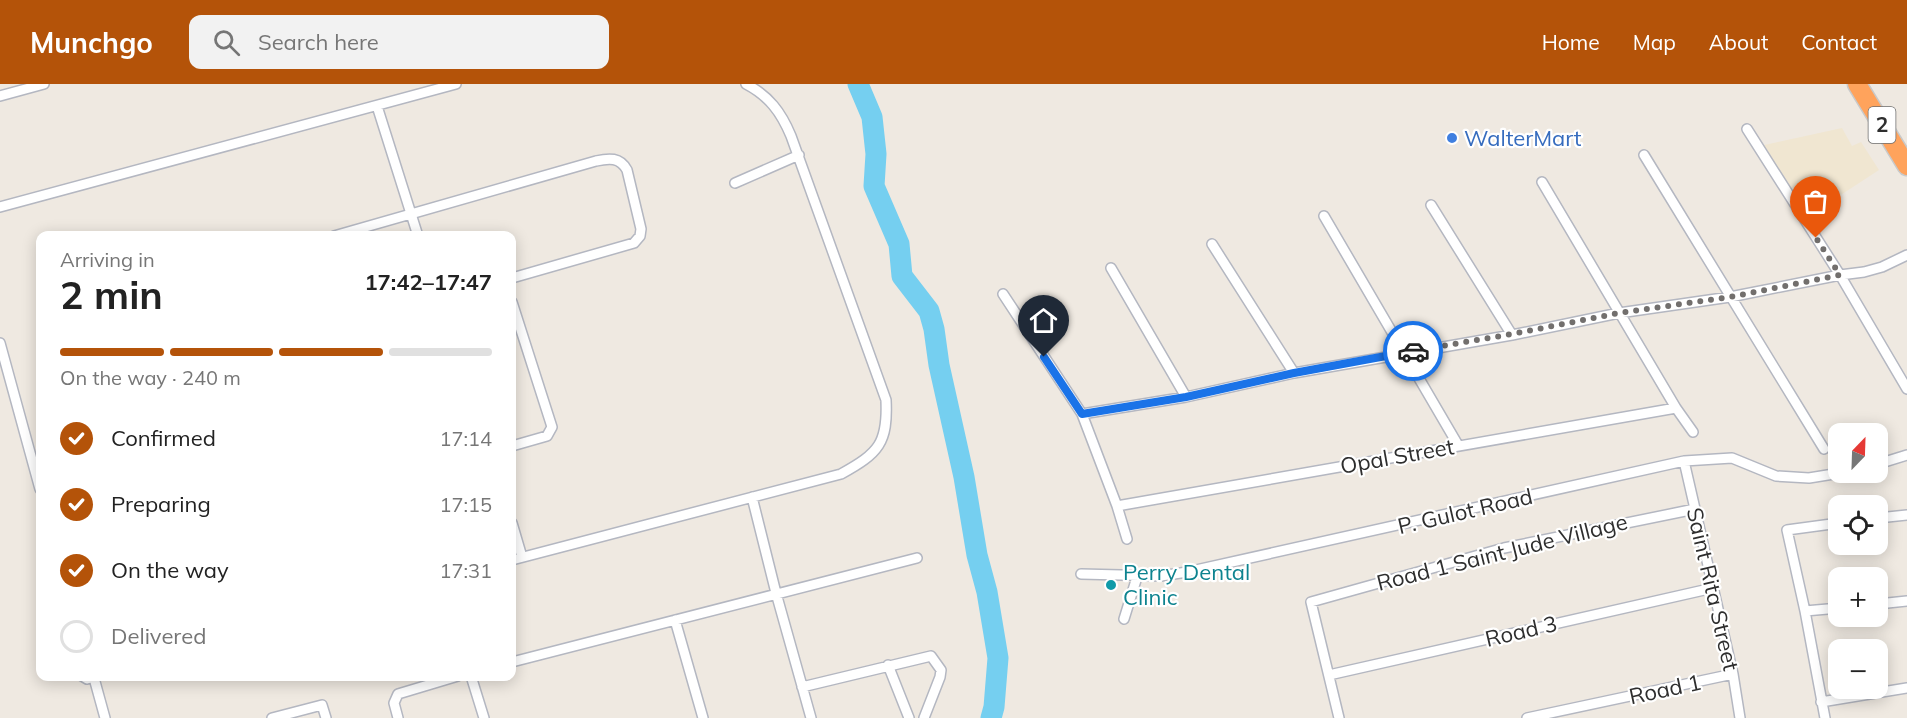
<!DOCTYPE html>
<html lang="en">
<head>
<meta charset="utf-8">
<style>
	:root { --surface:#fff; --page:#f2f2f2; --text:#222; --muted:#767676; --line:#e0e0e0; --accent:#b45309 }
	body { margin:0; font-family:Mulish,sans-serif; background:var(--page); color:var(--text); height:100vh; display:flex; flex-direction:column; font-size:22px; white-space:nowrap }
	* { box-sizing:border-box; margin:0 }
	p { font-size:20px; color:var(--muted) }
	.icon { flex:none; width:33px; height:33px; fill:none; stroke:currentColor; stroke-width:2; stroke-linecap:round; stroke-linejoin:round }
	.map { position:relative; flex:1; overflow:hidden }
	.drawer { position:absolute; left:36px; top:147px; width:480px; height:450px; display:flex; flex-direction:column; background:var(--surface); border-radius:12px; box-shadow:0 3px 15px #0003 }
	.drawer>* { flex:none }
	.needle { width:39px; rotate:23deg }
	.controls { position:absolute; left:1828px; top:339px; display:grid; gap:12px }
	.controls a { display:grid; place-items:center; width:60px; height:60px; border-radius:12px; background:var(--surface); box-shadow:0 3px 15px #0003; font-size:30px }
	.pin { position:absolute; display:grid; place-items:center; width:51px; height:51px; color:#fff; margin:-62px -26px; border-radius:50% 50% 50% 0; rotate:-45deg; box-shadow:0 0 6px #0007 }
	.pin .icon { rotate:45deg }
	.courier { position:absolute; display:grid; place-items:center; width:60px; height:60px; margin:-30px; border:4px solid #1a73e8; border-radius:50%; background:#fff; color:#222; box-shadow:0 2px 8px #0007 }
	.overview em { font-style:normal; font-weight:700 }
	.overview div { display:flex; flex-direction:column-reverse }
	.overview { display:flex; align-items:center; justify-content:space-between; height:102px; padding:0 24px }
	h1 { font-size:39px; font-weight:700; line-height:45px }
	.bar { display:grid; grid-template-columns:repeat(4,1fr); gap:9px 6px; align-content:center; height:72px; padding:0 24px }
	.bar i { height:8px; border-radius:4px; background:var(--line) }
	.bar .current { background:var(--accent) }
	.bar p { grid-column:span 4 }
	ol { padding:0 24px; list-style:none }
	li { display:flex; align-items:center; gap:18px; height:66px }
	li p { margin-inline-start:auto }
	li .icon { padding:6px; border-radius:50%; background:var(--accent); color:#fff; stroke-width:4 }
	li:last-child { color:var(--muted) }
	li i { width:33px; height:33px; border:3px solid var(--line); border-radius:50% }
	header { display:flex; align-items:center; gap:36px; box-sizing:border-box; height:84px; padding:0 30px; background:var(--accent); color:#fff }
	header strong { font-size:28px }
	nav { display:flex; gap:33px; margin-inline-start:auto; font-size:21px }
	.search { width:420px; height:54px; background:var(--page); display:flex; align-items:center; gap:15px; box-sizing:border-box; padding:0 21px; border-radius:12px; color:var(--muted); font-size:22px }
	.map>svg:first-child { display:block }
	.education { fill:#f0e6d1 }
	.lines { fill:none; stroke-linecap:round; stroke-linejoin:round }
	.river { stroke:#75cff0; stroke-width:21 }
	.street-casing { stroke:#b4b7c1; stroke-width:12 }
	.highway-casing { stroke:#c9c9c9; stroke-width:21 }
	.street { stroke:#fff; stroke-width:9 }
	.highway { stroke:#ffa35c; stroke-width:18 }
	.done { stroke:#726f6d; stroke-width:6; stroke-dasharray:0 10.8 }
	.route { stroke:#1a73e8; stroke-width:8 }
	.shop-dot { fill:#3f7fe0; stroke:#fff; stroke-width:2 }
	.culture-dot { fill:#0f9aa8; stroke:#fff; stroke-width:2 }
	.labels { text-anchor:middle; stroke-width:4.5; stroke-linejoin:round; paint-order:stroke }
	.shield { fill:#fff; stroke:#6d6d6d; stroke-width:1.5 }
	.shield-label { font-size:21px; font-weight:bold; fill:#2e2e2e }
	.shop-label { font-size:22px; fill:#366cbe; stroke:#fff; text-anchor:start }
	.street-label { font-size:22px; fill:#2e2e2e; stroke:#fff }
	.culture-label { font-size:22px; fill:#0d838f; stroke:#fff; text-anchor:start }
</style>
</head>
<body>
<header>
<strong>Munchgo</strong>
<div class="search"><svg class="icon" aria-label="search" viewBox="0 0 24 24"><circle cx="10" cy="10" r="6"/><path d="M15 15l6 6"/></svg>Search here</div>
<nav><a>Home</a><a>Map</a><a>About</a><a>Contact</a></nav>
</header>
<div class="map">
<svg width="1907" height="634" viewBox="0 0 1907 634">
	<rect width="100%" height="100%" fill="#efe9e1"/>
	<!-- education -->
	<path class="education" d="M1842,44L1852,62L1861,58L1879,86L1810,131L1793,104L1789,106L1760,62Z"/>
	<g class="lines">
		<!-- river -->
		<path class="river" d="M858,0L872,33L876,70L874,102L899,160L902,192L929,227L934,245L939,281L964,393L977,471L987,508L998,574L994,623L991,634"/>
		<defs>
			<path id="street" d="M0,12L44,0
				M377,22L418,152
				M1747,45L1840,191L1907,305
				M1644,71L1824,365
				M1542,98L1676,324L1693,348
				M735,99L799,71
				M1431,121L1512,251
				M0,123L456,0
				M1324,132L1458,361
				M334,152L596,77C609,74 620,73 627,86L641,145L640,152L634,159L512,194
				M1212,160L1294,289
				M1111,184L1186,313
				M1003,210L1082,330L1117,422L1127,455
				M512,218L552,343L547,352L512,362
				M0,259L40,405
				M1082,330L1186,313L1294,289L1512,251L1619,229L1730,213L1840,191L1864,188L1882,183L1907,171
				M1684,377L1733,590L1740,634
				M1878,380L1907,371
				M752,413L776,509L811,634
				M1117,422L1676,324
				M1878,434L1907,431
				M512,439L522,473
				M512,476L841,390C879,369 888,359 886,316L791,52C781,28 769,12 746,0
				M1081,490L1161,492L1187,488L1684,377L1732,374L1776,392L1809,394L1846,388
				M1878,520L1907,517
				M1805,527L1839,524
				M1124,535L1137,493
				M675,536L703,634
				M512,578L917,474
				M888,581L909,634
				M1329,591L1713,504
				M82,592L87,595L98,592
				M471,592L484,634
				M94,594L105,634
				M802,603L931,572L941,586L940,593L924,634
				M1821,618L1907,604
				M272,634L322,621L326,634
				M398,634L394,619L398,610L458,592
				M1339,634L1311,518L1504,464L1695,425
				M1527,634L1733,590
				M1825,634L1805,527L1787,446L1839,439"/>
			<path id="highway" d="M1857,0L1907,82"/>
		</defs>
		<!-- street casing -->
		<use href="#street" class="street-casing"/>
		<!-- highway casing -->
		<use href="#highway" class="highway-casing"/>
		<!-- street -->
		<use href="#street" class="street"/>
		<!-- highway -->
		<use href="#highway" class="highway"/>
	</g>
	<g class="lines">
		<!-- done -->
		<path class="done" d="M1413,267L1512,250L1619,229L1730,213L1840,191L1816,154"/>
		<!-- route -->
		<path class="route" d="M1044,273L1082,330L1186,313L1294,289L1413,267"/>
	</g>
	<!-- markers -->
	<circle class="shop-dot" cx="1452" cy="54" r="6"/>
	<circle class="culture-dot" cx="1111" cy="501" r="6"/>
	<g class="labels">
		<!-- shield labels -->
		<rect class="shield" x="1868.5" y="23" width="27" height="36" rx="4.5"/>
		<g class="shield-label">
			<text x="1882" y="48">2</text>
		</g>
		<!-- shop labels -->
		<g class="shop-label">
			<text x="1464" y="62">WalterMart</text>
		</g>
		<!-- street labels -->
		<g class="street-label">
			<text transform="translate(1397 372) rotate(-10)" y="8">Opal Street</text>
			<text transform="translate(1465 427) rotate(-13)" y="8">P. Gulot Road</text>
			<text transform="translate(1502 468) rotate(-14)" y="8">Road 1 Saint Jude Village</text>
			<text transform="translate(1713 505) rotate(77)" y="8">Saint Rita Street</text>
			<text transform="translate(1521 547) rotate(-13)" y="8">Road 3</text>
			<text transform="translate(1665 605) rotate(-12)" y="8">Road 1</text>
		</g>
		<!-- culture labels -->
		<g class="culture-label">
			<text x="1123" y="496">Perry Dental<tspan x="1123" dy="25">Clinic</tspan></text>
		</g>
	</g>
</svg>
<div class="controls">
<a><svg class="needle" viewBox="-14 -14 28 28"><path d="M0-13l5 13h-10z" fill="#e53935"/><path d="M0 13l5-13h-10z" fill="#767676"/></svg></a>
<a><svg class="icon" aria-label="locate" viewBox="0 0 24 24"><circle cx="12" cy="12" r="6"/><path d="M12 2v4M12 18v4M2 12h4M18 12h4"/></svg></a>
<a>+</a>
<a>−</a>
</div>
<div class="pin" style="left:1816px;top:154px;background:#ea580c"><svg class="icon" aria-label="bag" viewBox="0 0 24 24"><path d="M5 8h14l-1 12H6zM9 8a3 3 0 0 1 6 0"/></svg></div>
<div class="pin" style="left:1044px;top:273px;background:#1f2937"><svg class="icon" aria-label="home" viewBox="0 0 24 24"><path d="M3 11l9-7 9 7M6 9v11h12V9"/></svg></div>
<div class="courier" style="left:1413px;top:267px"><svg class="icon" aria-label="car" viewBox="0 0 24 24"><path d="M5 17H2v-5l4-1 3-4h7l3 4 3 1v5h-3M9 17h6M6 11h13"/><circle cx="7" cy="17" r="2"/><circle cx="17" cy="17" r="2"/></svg></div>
<section class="drawer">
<div class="overview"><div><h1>2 min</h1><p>Arriving in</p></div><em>17:42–17:47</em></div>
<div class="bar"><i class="current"></i><i class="current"></i><i class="current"></i><i></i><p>On the way · 240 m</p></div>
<ol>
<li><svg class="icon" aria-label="check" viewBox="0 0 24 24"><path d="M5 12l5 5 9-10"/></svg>Confirmed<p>17:14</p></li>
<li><svg class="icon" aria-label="check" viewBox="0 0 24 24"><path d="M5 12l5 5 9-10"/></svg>Preparing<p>17:15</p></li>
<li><svg class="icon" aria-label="check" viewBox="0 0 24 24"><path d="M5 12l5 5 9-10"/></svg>On the way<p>17:31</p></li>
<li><i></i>Delivered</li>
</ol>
</section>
</div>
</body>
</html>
